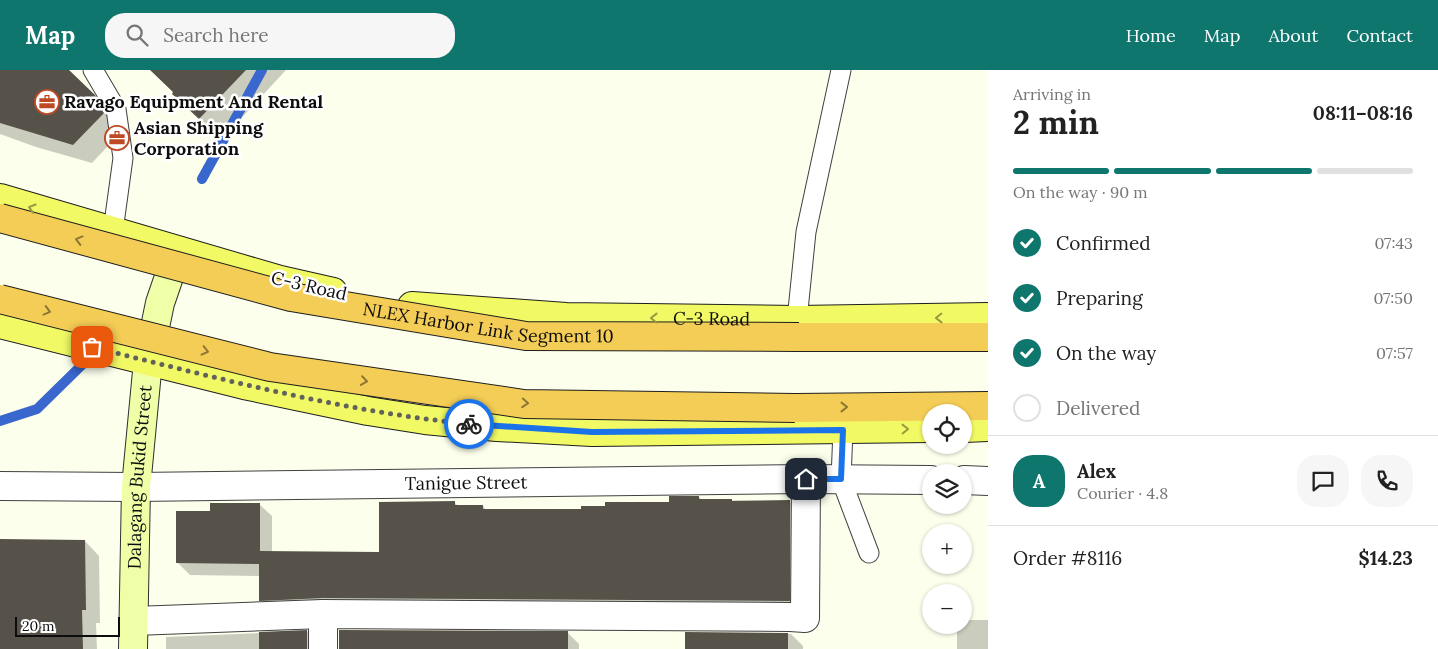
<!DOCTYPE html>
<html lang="en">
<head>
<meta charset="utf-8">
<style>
	:root { --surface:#fff; --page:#f6f6f6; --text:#222; --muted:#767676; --line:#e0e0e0; --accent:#0f766e }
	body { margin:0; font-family:Lora,serif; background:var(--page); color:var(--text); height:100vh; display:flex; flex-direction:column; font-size:19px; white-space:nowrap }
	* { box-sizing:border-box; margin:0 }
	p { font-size:16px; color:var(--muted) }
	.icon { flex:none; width:28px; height:28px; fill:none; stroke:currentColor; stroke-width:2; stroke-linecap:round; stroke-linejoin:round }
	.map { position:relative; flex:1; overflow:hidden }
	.sheet { display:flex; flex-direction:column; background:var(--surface); width:450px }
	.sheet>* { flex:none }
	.controls { position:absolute; left:922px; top:334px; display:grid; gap:10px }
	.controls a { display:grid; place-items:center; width:50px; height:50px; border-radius:50%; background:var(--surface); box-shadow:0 1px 4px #0004; font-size:25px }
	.scale { position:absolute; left:15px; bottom:12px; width:105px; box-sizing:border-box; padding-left:5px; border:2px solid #0d0d0d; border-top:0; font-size:14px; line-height:18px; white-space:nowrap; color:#0d0d0d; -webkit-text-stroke:4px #fff; paint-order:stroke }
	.pin { position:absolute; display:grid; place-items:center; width:42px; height:42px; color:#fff; margin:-21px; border-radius:10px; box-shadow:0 2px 8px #0006 }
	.courier { position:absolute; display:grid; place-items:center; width:50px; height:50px; margin:-25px; border:4px solid #1a73e8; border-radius:50%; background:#fff; color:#222; box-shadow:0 1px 6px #0007 }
	.headline em { font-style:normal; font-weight:700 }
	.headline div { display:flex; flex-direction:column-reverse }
	.headline { display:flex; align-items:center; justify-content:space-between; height:85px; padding:0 25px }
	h1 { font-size:32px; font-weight:700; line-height:38px }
	.bar { display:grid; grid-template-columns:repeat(4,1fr); gap:8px 5px; align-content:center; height:60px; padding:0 25px }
	.bar i { height:6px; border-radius:4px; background:var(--line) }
	.bar .active { background:var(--accent) }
	.bar p { grid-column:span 4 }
	.line { display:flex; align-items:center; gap:12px; padding:0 25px; border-top:1px solid var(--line) }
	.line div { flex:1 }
	.round { display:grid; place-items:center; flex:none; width:52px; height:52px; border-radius:20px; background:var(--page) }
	ol { padding:0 25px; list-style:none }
	li { display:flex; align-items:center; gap:15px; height:55px }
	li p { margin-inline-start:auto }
	li .icon { padding:5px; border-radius:50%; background:var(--accent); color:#fff; stroke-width:4 }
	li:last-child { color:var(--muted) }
	li i { width:28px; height:28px; border:2px solid var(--line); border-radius:50% }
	header { display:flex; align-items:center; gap:30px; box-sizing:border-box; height:70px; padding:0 25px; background:var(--accent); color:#fff }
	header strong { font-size:24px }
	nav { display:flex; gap:28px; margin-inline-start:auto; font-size:18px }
	.search { width:350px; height:45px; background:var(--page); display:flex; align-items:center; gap:12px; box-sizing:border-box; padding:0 18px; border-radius:20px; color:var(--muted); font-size:19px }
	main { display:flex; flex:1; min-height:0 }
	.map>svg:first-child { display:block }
	.shadow { fill:#0003 }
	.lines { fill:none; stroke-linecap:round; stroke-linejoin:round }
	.stream { stroke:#3967cd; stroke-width:10 }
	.building { fill:#565249 }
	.service-casing { stroke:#404040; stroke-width:21 }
	.minor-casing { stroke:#404040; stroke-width:30 }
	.tertiary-casing { stroke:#404040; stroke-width:30 }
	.secondary-casing { stroke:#2f2f2f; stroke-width:30 }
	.primary-casing { stroke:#1e1e1e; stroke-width:30 }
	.motorway-casing { stroke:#1e1e1e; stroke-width:30 }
	.service { stroke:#fff; stroke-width:19 }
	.minor { stroke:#fff; stroke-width:28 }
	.tertiary { stroke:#fff; stroke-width:28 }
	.secondary { stroke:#efffa8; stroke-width:28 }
	.primary { stroke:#f1f964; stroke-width:28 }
	.motorway { stroke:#f4cd56; stroke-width:28 }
	.motorway-bridge-casing { stroke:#1e1e1e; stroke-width:30; stroke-linecap:butt }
	.motorway-bridge { stroke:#f4cd56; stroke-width:28 }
	.oneway { stroke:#969b41 }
	.oneway2 { stroke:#8c7735 }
	.done { stroke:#61625b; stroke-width:5; stroke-dasharray:0 9 }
	.route { stroke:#1a73e8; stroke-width:6 }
	.labels { text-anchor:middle; stroke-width:5; stroke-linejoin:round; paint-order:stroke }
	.poi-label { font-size:18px; font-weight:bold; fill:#0d0d0d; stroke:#fff; text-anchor:start }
	.street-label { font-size:18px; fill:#0d0d0d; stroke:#fff }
</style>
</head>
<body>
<header>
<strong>Map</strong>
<div class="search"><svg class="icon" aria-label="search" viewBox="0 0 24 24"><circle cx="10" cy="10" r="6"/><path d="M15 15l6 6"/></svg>Search here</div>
<nav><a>Home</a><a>Map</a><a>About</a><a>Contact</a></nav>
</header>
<main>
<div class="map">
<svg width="988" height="579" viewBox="0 0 988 579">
	<rect width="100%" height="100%" fill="#fdffed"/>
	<!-- shadow -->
	<path class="shadow" d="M3,0H67L113,45L122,61L92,93L36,77L0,64V3Z
		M151,0H286L221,70Z
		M699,427L702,430L789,431L802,444L801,543H272L260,530V506L190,505L178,493L211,442L259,434L272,446V482L381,483L454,432L458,436H483L486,440H582L671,433Z
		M0,470L85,471L99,486L100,553H96L97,579H0Z
		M964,550H988V579H957V555H964Z
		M307,561L319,573V579H166V567Z
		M340,561L567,562L579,574V579H340Z
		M687,563L791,564L803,576V579H687Z"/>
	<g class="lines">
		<!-- stream -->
		<path class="stream" d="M202,109L262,0
			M0,351L37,339L88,289"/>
	</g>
	<!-- building -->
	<path class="building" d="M0,0H69L95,25L105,42L73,75L0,53Z
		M150,0H246L199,49L172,24L173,22Z
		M669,426H699V429H732V431L790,430V531L323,528L259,531V494L176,493V441H210V433H260V481L379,482V432L455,431V435H483V439H581V436H605V432H669Z
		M0,469L85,470L86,540H82L83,579H0Z
		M307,560V579H259V562Z
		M339,560L568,561V579H339Z
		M685,562L788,563V579H685Z"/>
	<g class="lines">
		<defs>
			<path id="service" d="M93,0L116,39L123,88L113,161
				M797,250L806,162L841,0
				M843,360L841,409L869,483"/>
			<g id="minor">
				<path d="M964,410L988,411"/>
				<path id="s1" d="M136,417L806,409L931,410"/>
				<path d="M323,544V579"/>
				<path d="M134,551L323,544L790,547L805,548L806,409"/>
			</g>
			<path id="tertiary" d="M0,416L136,417"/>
			<g id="secondary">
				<path id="s2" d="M133,579L136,417L148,291L160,233L171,201L180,181"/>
			</g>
			<g id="primary">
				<path d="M0,128L280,210L333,222"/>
				<path id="s3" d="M412,236L566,247L797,250L988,247"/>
				<path d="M0,254L244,315L368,341L425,350L497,357L592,362L931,358"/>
				<path d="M964,358L988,357"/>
			</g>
			<path id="motorway" d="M799,267H988
				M795,338L988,336"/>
		</defs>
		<!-- service casing -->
		<use href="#service" class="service-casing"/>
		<!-- minor casing -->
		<use href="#minor" class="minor-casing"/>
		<!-- tertiary casing -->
		<use href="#tertiary" class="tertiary-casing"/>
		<!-- secondary casing -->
		<use href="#secondary" class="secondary-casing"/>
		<!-- primary casing -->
		<use href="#primary" class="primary-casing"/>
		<!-- motorway casing -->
		<use href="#motorway" class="motorway-casing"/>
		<!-- service -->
		<use href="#service" class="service"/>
		<!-- minor -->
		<use href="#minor" class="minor"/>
		<!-- tertiary -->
		<use href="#tertiary" class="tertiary"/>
		<!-- secondary -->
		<use href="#secondary" class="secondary"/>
		<!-- primary -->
		<use href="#primary" class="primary"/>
		<!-- motorway -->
		<use href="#motorway" class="motorway"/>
		<defs>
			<g id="motorway-bridge">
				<path id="s4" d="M0,148L291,227L526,266L799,267"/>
				<path d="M0,229L270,297L524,334L795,338"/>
			</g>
		</defs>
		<!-- motorway-bridge casing -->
		<use href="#motorway-bridge" class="motorway-bridge-casing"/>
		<!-- motorway-bridge -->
		<use href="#motorway-bridge" class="motorway-bridge"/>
	</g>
	<!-- one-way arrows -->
	<defs><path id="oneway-chevron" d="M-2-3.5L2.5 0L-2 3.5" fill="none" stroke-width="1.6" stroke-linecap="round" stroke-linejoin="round" transform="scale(1.25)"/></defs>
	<g class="oneway">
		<use href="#oneway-chevron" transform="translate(32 138) rotate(-164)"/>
		<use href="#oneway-chevron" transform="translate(654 248) rotate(-179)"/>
		<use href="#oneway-chevron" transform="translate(939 248) rotate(179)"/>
		<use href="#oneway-chevron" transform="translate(905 359) rotate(-1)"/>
	</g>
	<g class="oneway2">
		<use href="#oneway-chevron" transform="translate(79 170) rotate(-165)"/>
		<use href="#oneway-chevron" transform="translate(47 241) rotate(15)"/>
		<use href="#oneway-chevron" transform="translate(205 281) rotate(14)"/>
		<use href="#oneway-chevron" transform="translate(364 311) rotate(8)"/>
		<use href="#oneway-chevron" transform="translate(525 333) rotate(4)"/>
		<use href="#oneway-chevron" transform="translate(844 337)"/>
	</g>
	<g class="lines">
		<!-- done -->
		<path class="done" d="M92,277C217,308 341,341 469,354"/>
		<!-- route -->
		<path class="route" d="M469,354L592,362L843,360L841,409H806"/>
	</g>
	<!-- icons -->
	<defs>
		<symbol id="office-ring" viewBox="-11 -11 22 22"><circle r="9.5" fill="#fff" stroke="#bd4a25" stroke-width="1.5"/><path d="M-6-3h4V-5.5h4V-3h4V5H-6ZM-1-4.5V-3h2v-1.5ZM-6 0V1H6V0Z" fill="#bd4a25"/></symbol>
	</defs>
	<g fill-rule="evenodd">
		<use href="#office-ring" x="33" y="18" width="28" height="28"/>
		<use href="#office-ring" x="103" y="54" width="28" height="28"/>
	</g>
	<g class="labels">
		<!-- poi labels -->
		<g class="poi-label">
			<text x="64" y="38">Ravago Equipment And Rental</text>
			<text x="134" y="64">Asian Shipping<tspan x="134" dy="21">Corporation</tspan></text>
		</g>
		<!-- street labels -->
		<g class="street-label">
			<text transform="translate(309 216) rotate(13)" y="6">C-3 Road</text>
			<text dy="6" stroke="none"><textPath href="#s3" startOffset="300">C-3 Road</textPath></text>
			<text dy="6" stroke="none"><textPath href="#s4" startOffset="501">NLEX Harbor Link Segment 10</textPath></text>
			<text dy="6" stroke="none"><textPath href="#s2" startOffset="172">Dalagang Bukid Street</textPath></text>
			<text dy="6" stroke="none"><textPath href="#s1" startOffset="330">Tanigue Street</textPath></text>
		</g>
	</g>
</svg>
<div class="controls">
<a><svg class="icon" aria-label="locate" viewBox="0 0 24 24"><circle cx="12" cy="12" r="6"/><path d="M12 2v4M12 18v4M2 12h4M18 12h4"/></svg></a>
<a><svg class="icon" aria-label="layers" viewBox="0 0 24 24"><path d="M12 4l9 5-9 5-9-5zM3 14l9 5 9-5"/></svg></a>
<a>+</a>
<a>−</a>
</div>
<div class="scale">20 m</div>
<div class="pin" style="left:92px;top:277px;background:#ea580c"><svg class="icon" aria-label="bag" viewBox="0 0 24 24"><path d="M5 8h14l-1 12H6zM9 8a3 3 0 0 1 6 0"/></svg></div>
<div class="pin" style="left:806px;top:409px;background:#1f2937"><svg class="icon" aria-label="home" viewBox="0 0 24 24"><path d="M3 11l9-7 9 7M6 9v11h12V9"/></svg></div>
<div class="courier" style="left:469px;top:354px"><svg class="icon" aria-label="bike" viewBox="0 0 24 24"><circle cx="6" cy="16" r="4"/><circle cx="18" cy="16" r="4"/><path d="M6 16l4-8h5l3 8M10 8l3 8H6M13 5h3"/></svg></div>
</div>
<section class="sheet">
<div class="headline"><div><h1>2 min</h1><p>Arriving in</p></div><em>08:11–08:16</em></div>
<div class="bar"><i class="active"></i><i class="active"></i><i class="active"></i><i></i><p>On the way · 90 m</p></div>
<ol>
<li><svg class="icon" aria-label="check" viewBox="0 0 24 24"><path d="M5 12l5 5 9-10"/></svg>Confirmed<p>07:43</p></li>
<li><svg class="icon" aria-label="check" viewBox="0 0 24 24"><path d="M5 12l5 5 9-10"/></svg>Preparing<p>07:50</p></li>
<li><svg class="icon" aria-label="check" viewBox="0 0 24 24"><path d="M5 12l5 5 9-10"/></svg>On the way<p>07:57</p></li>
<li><i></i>Delivered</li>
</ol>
<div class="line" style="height:90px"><b class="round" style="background:var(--accent);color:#fff">A</b><div><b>Alex</b><p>Courier · 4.8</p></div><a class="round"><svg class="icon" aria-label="chat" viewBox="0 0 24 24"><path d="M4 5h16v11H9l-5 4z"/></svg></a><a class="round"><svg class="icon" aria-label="phone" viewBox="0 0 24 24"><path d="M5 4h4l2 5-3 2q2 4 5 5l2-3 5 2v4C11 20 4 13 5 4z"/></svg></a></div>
<div class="line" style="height:65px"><div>Order #8116</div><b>$14.23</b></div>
</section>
</main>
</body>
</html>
